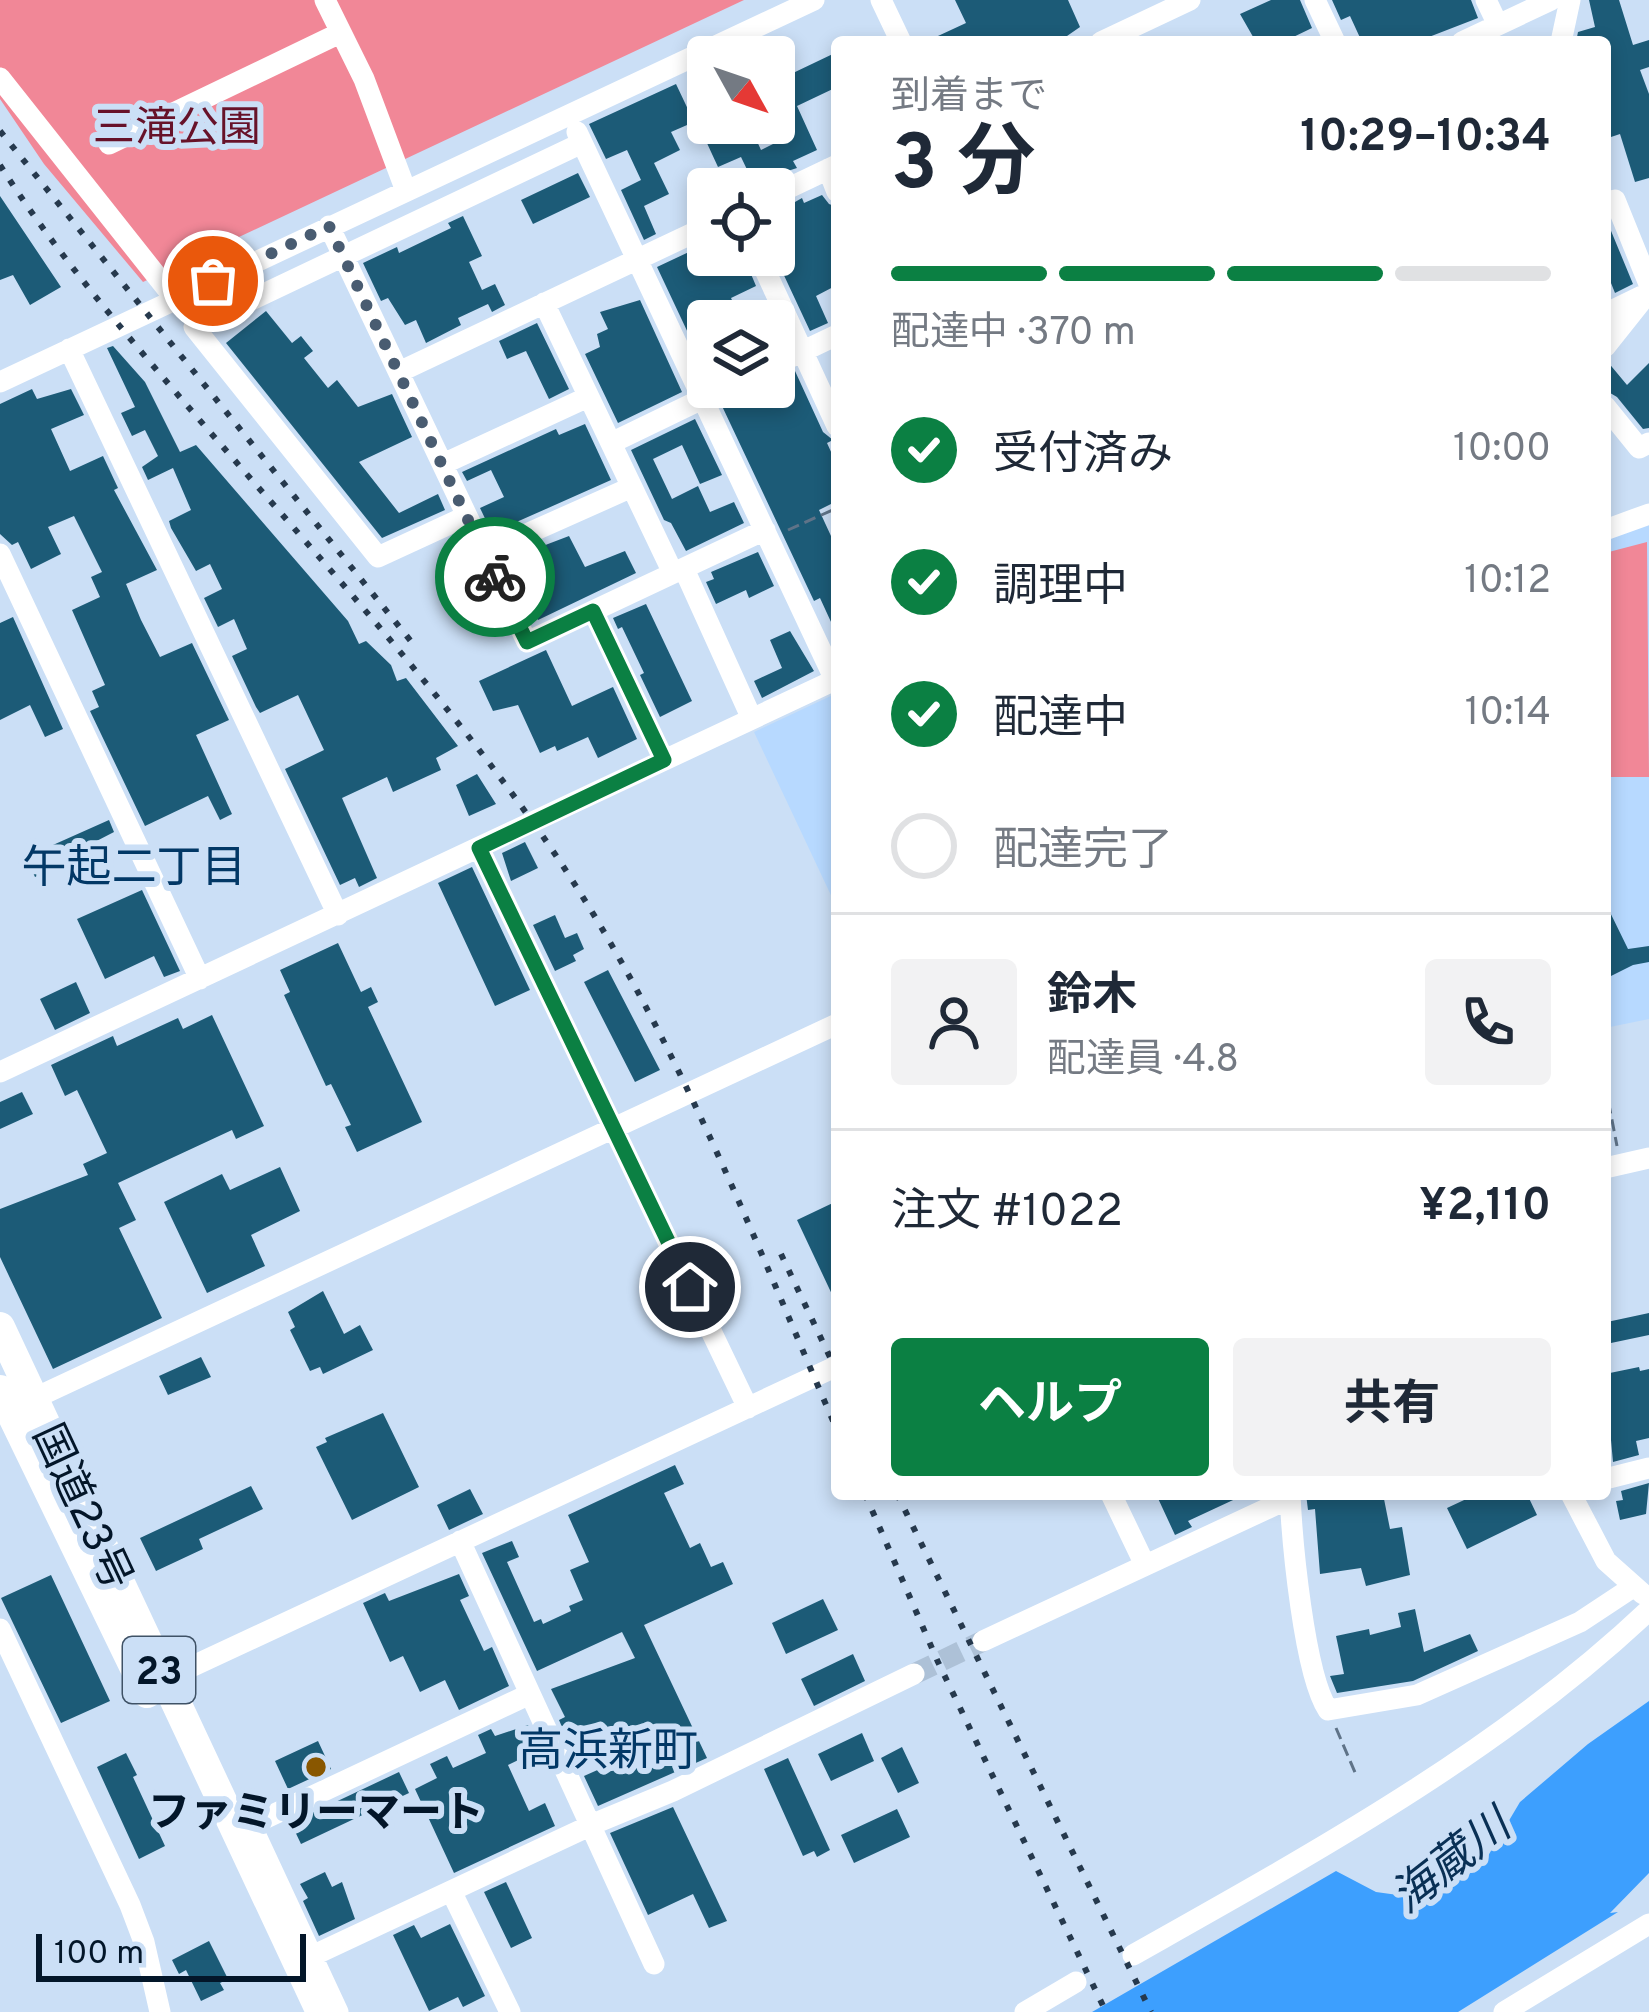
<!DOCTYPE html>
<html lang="ja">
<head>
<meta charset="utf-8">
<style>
	:root { --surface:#fff; --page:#f2f2f3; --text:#1f2937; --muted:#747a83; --line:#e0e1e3; --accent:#0b8043 }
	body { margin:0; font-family:Overpass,"Noto Sans JP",sans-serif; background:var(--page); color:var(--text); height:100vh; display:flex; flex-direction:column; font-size:45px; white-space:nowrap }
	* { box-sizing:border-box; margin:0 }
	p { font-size:39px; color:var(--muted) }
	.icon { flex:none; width:66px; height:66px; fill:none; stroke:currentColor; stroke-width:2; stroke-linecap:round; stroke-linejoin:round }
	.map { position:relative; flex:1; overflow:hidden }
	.panel { position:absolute; left:831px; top:36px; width:780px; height:1464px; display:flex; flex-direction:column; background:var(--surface); border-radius:12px; box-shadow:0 6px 18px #0003 }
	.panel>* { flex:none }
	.needle { width:78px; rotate:130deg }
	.controls { position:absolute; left:687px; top:36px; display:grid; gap:24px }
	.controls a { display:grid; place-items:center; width:108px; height:108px; border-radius:12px; background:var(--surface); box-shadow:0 6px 18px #0003; font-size:60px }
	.scale { position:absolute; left:36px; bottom:30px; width:270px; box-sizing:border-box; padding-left:12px; border:6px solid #031629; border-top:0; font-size:33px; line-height:42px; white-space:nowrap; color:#031629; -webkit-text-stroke:9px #cbdff6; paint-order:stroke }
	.pin { position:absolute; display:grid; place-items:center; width:102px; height:102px; color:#fff; margin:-51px; border:6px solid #fff; border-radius:50%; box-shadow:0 3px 12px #0007 }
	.courier { position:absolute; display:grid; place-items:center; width:120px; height:120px; margin:-60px; border:9px solid #0b8043; border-radius:50%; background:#fff; color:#222; box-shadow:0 3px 15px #0007 }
	.head em { font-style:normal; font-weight:700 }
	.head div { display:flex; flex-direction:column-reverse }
	.head { display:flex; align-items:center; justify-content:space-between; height:204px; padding:0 60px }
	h1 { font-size:78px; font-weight:700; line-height:90px }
	.bar { display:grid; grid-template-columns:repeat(4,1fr); gap:18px 12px; align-content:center; height:144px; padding:0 60px }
	.bar i { height:15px; border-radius:9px; background:var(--line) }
	.bar .selected { background:var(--accent) }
	.bar p { grid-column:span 4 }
	.line { display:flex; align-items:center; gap:30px; padding:0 60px; border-top:3px solid var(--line) }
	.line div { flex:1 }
	.round { display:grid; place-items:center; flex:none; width:126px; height:126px; border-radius:12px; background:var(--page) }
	ol { padding:0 60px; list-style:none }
	li { display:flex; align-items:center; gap:36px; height:132px }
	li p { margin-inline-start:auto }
	li .icon { padding:12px; border-radius:50%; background:var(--accent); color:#fff; stroke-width:4 }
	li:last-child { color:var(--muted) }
	li i { width:66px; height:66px; border:6px solid var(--line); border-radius:50% }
	.action { display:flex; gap:24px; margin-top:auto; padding:24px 60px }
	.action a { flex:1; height:138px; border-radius:12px; background:var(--accent); color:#fff; font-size:48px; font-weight:700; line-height:138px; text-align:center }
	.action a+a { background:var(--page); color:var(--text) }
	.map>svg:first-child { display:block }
	.built { fill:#b7d9ff }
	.green { fill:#f18797 }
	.water { fill:#3d9ffe }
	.building { fill:#1c5b77 }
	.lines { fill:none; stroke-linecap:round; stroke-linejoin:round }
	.minor-tunnel { stroke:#adc1d7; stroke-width:21; stroke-dasharray:21 10; stroke-linecap:butt }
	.path { stroke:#5f7388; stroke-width:3; stroke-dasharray:12 6; stroke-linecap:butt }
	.minor { stroke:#fff; stroke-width:21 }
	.highway { stroke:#fff; stroke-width:30 }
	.rail { stroke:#26394d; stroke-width:6; stroke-dasharray:6 12; stroke-linecap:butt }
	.done { stroke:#495c71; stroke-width:12; stroke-dasharray:0 21.6 }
	.route { stroke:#0b8043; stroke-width:15 }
	.poi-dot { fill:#895700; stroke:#cbdff6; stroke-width:4.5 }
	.labels { text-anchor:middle; stroke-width:12; stroke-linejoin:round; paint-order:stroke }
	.shield { fill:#cbdff6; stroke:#3f5266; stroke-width:3 }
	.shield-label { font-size:39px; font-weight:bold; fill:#031629 }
	.park-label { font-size:42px; fill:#671229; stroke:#cbdff6 }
	.street-label { font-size:42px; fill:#031629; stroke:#cbdff6 }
	.poi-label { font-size:42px; font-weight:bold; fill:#031629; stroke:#cbdff6 }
	.neighbourhood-label { font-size:45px; fill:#023866; stroke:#cbdff6 }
	.water-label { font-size:45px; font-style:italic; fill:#093055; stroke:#cbdff6 }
</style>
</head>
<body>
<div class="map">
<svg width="1649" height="2012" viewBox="0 0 1649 2012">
	<rect width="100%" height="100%" fill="#cbdff6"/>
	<!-- built -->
	<path class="built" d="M1649,521V1019L1605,1028V536Z
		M837,693V908L754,732Z"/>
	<!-- green -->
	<path class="green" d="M0,0H744L143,282L44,164L0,99Z
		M1647,542L1649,777H1605V553Z"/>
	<!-- water -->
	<path class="water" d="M1649,1701V1873L1610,1913L1618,1912L1458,2012H1092L1336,1871L1376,1892L1427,1899L1482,1866L1520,1802L1588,1744Z"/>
	<!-- building -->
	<path class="building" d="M955,0H1068L1080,27L1067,36L1070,42H925L966,23Z
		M1271,0H1300L1312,28L1283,42H1256L1240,14Z
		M1332,0H1471L1478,18L1416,42H1362L1350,16L1341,20Z
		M1589,0H1619L1633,45L1649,40V67L1640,70L1649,94V178L1635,182L1620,134L1605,139V42H1576L1578,32L1595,27Z
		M774,37L793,73L837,52V87L797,106L817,150L793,161L797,168L753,182L741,157L718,167L706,141L725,132L728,138L751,128L761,150L785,138L774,114Z
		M676,84L694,122L671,132L680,150L654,163L669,194L644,206L656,234L644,240L621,190L641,180L627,150L606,159L589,124Z
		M578,173L590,197L533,224L521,200Z
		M822,195L829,204L837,207V285L816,296L828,323L810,331L774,254V214L802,198L804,203Z
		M0,196L61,287L30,305L13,275L0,280Z
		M463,216L482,256L469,262L482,290L495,284L505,305L492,312L488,304L458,318L461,325L426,343L416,320L405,325L388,298L381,301L363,263L397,247L399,253L451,228L448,223Z
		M1609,226L1633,284L1615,293L1605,268V228Z
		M708,243V255H743L756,286L731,298L742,321H708V347L697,352L657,267Z
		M640,300L682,392L618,423L585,354L600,347L597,334L608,329L600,312Z
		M266,311L292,343L301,336L313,351L304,358L328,388L337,380L358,407L392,394L412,437L359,462L399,513L438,494L445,510L382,538L226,343Z
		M537,323L569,389L549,399L526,351L507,359L499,341Z
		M113,346L145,382L180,452L196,445L348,621L359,644L366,641L391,665L397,681L406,678L458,746L436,758L441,770L393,792L387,777L342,798L377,878L359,887L355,878L340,885L285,769L324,750L298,695L260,713L256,707L232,656L247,649L234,619L218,627L204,598L222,589L210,564L196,571L171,528L169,521L191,510L173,468L148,480L142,467L158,456L145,430L132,436L121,413L135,407L107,348Z
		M1607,361L1627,385L1649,363V428L1643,429L1617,397L1605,390Z
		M795,371L823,432L833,440L827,443L837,465V501L819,510L837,549V635L820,598L814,601L722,406L739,396L742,389L774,387V380Z
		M32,389L37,399L71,389L84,415L51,429L70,471L103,456L118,488L114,490L157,570L126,584L141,620L160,657L192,643L229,720L196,735L232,814L220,820L208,796L145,826L90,711L99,707L92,691L105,685L72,610L100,597L91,577L102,572L74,516L48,527L61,554L31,569L18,542L12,545L0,534V404Z
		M695,419L722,475L700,484L682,445L653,459L672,499L698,486L710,512L734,502L744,523L686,551L671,523L664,520L631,450Z
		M585,424L611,480L492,533L480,508L504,497L491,470L467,481L462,472L556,429L559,435Z
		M569,536L585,567L625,551L636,573L538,620L511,573L532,563L527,552Z
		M758,552L774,586L749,598L746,590L716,604L706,582L714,579L711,572Z
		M646,604L692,701L660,717L640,675L644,673L622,627L618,629L613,618Z
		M13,617L63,729L45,737L30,705L0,720V623Z
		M790,631L814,671L762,698L754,681L782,668L770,640Z
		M546,650L572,706L613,687L637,739L598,758L588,737L557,751L555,746L540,753L518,705L493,711L479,681Z
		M477,774L496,804L469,816L456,785Z
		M109,820L114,832L85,847L88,853L35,877L26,857Z
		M525,842L538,868L511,881L502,853Z
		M472,867L530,990L495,1006L438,883Z
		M142,890L180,971L164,977L154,956L105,979L77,919Z
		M1605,902L1628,949L1649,946V962L1633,965L1605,979Z
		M555,915L565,938L577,933L584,949L573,955L576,961L555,971L533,925Z
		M338,943L361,992L371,987L378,1002L368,1007L422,1122L357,1152L345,1127L351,1125L331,1084L326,1086L284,995L290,992L280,970Z
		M608,970L660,1070L635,1082L584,982Z
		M76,982L90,1013L55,1030L40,999Z
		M212,1015L264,1126L236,1139L232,1130L118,1183L136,1220L119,1228L162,1318L53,1369L0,1257V1209L88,1175L83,1164L107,1153L77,1090L65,1096L51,1065L113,1036L117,1046L178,1018L183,1029Z
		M22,1092L33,1114L0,1129V1102Z
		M280,1167L300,1211L251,1235L265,1266L207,1293L164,1202L222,1174L230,1190Z
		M837,1201V1305L797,1220Z
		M323,1291L344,1334L360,1325L373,1350L323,1374L320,1367L310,1371L290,1330L295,1327L288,1312Z
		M1649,1313V1335L1611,1343L1607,1322Z
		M201,1357L211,1377L168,1395L159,1376Z
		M1639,1367L1640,1371L1649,1369V1438L1636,1441L1639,1455L1613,1462L1605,1374Z
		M383,1413L419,1487L352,1520L316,1447L327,1442L325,1438Z
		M675,1465L684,1484L664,1493L690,1548L700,1543L711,1567L723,1562L733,1584L644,1625L707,1758L598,1806L584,1776L602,1768L588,1740L571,1748L559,1720L565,1717L551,1689L635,1658L622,1632L537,1671L482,1553L512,1541L519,1557L507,1562L534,1622L541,1619L543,1624L571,1611L569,1606L583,1600L570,1570L589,1562L568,1515Z
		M1649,1483L1646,1514L1620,1520L1616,1501L1623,1500L1621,1491Z
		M251,1486L263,1509L199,1539L203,1549L156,1571L140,1538Z
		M470,1489L483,1514L449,1530L437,1505Z
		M1156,1494H1246L1188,1521L1192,1527L1175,1535Z
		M1306,1494H1383L1390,1529L1402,1527L1410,1575L1366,1586L1361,1568L1320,1574L1315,1509L1308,1510Z
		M1477,1494H1527L1537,1515L1467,1549L1447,1508Z
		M459,1574L469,1596L460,1600L484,1651L492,1647L509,1686L459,1710L445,1680L420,1692L403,1656L390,1662L363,1603L385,1593L389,1601Z
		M51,1575L110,1701L61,1723L1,1598Z
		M823,1599L838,1630L786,1654L772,1623Z
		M1415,1609L1424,1652L1470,1634L1478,1651L1413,1681L1337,1693L1330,1676L1344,1674L1336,1636L1369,1629L1370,1635L1401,1627L1398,1613Z
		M853,1654L865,1681L814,1706L801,1679Z
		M528,1725L539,1750L508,1765L529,1811L545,1803L555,1826L454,1873L415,1789L437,1778L430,1764L447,1756L453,1768L486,1753L478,1735L491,1729L495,1736Z
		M862,1733L874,1761L831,1781L818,1754Z
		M318,1741L331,1769L288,1789L275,1761Z
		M902,1747L919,1783L898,1793L881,1758Z
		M126,1753L137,1775L133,1777L165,1846L139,1859L97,1767Z
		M788,1758L830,1850L817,1857L814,1851L803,1856L764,1769Z
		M399,1772L409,1793L301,1844L291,1823Z
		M673,1807L727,1921L709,1928L693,1894L648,1915L610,1833Z
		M897,1809L910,1837L854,1863L841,1835Z
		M325,1872L332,1887L342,1882L355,1919L319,1936L303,1901L308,1898L300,1884Z
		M506,1882L532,1938L511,1948L484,1892Z
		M450,1924L485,1996L463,2007L458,1997L429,2011L393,1935L414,1925L421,1938Z
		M209,1941L228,1979L220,1983L224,1990L201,2001L186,1970L179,1974L172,1960Z"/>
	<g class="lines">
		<!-- minor-tunnel -->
		<path class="minor-tunnel" d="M914,1674L983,1641"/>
		<!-- path -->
		<path class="path" d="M788,530L837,508
			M1605,1084L1617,1146
			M1336,1728L1357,1777"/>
		<!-- minor -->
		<path class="minor" d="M325,0L364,79L406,191
			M881,0L901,42
			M1315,0L1335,42
			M1486,0L1498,25
			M1101,42L1190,0
			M1462,42L1551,0
			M1561,42L1570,0
			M0,78L175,299
			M577,132L835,680
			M109,144L340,33
			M828,169L837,192
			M774,195L837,165
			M1605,203L1615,200L1649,284
			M329,226L527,642L765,530
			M758,255L837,426
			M544,303L673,573
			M1605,314L1642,296
			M1605,347L1647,294
			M69,349L338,915
			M774,365L837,335
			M399,372L708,226
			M0,382L814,0
			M1605,406L1639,448L1649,443
			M611,443L727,387
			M443,464L588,397
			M467,516L378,557L194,327L582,143
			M1605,530L1649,514
			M484,553L632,487
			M0,554L200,979
			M684,569L752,719
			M593,611L664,760
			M479,848L748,1408
			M0,1072L837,679
			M1605,1168L1649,1158
			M22,1404L837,1024
			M1605,1479L1649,1468
			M1111,1494L1145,1565
			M1290,1494C1292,1541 1304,1674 1328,1710L1417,1695L1580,1622L1633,1587
			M1571,1494L1606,1561L1643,1594
			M460,1541L654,1964
			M0,1629L130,1905L144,1942L160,2012
			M983,1641L1290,1498
			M163,1680L837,1366
			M251,1825L338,2012
			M236,1832L530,1694
			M452,1893L510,2012
			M1133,1955C1312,1854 1499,1752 1649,1610
			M312,1956L598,1822L673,1791L914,1674
			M1025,2012L1076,1982
			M1504,2012L1649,1924"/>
		<!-- highway -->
		<path class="highway" d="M0,1327L321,2012
			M0,1390L147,1693"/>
		<!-- rail -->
		<path class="rail" d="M0,131L414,645
			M0,165C53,249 119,326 184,402C302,539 427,674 532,821C666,1008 746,1221 837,1430
			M781,1254L837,1372
			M865,1494L938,1662L1106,2012
			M897,1494L1151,2012"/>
	</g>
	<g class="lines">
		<!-- done -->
		<path class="done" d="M213,281L329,226L495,577"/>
		<!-- route -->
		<path class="route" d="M495,577L527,642L593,611L664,760L479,848L690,1287"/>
	</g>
	<!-- markers -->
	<circle class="poi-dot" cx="316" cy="1767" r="12"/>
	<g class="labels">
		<!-- shield labels -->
		<rect class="shield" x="123" y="1637" width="72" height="66" rx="9"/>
		<g class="shield-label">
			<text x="159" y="1684">23</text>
		</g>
		<!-- park labels -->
		<g class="park-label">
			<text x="177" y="141">三滝公園</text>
		</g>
		<!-- street labels -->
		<g class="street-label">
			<text transform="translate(84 1506) rotate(65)" y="15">国道23号</text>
		</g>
		<!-- poi labels -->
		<g class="poi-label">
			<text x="316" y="1826">ファミリーマート</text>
		</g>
		<!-- neighbourhood labels -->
		<g class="neighbourhood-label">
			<text x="134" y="882">午起二丁目</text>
			<text x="608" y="1765">高浜新町</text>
		</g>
		<!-- water labels -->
		<g class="water-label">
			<text transform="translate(1450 1860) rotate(-38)" y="16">海蔵川</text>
		</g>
	</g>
</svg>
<div class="controls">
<a><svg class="needle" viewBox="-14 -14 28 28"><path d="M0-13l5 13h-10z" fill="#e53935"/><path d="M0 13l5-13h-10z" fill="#747a83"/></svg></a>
<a><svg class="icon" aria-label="locate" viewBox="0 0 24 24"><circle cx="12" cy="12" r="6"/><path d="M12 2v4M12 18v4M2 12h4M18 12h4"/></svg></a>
<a><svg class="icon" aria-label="layers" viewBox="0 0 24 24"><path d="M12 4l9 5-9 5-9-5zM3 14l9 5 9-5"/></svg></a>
</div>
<div class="scale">100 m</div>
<div class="pin" style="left:213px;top:281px;background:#ea580c"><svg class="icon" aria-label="bag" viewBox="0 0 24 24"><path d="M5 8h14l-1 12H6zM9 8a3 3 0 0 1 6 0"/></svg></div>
<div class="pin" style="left:690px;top:1287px;background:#1f2937"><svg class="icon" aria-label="home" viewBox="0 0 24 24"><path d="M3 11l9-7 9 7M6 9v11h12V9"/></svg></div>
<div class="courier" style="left:495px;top:577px"><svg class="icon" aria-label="bike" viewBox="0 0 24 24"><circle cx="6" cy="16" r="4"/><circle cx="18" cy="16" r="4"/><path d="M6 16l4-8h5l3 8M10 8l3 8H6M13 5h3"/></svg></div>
<section class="panel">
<div class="head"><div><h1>3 分</h1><p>到着まで</p></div><em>10:29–10:34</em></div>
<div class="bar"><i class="selected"></i><i class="selected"></i><i class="selected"></i><i></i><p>配達中 · 370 m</p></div>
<ol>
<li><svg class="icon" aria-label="check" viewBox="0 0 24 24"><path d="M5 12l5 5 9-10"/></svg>受付済み<p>10:00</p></li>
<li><svg class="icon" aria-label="check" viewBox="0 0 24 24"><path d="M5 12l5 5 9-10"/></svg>調理中<p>10:12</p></li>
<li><svg class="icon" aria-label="check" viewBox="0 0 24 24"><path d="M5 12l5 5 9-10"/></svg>配達中<p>10:14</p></li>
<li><i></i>配達完了</li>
</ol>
<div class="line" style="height:216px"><a class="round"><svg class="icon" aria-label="person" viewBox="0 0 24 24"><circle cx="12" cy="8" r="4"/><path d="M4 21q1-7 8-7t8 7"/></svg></a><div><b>鈴木</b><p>配達員 · 4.8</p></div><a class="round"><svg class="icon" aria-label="phone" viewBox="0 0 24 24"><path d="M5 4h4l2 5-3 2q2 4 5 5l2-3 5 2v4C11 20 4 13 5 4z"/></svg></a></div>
<div class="line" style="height:156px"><div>注文 #1022</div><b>¥2,110</b></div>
<div class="action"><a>ヘルプ</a><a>共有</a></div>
</section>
</div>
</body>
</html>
